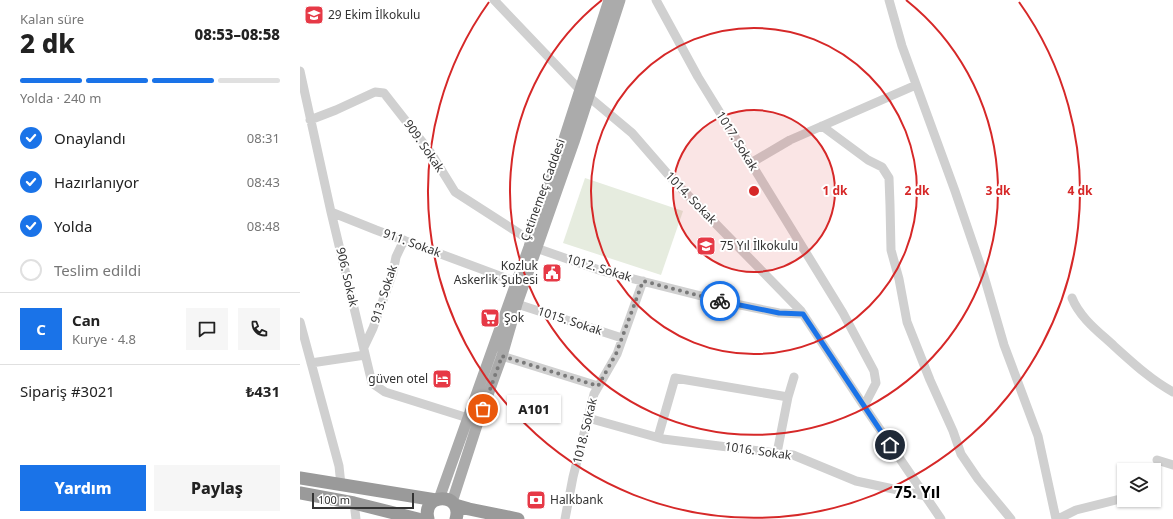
<!DOCTYPE html>
<html lang="tr">
<head>
<meta charset="utf-8">
<style>
	:root { --surface:#fff; --page:#f6f6f6; --text:#222; --muted:#767676; --line:#e0e0e0; --accent:#1a73e8 }
	body { margin:0; font-family:"Noto Sans",sans-serif; background:var(--page); color:var(--text); height:100vh; display:flex; flex-direction:column; font-size:15px; white-space:nowrap }
	* { box-sizing:border-box; margin:0 }
	p { font-size:13px; color:var(--muted) }
	.icon { flex:none; width:22px; height:22px; fill:none; stroke:currentColor; stroke-width:2; stroke-linecap:round; stroke-linejoin:round }
	.map { position:relative; flex:1; overflow:hidden }
	.sheet { display:flex; flex-direction:column; background:var(--surface); width:300px }
	.sheet>* { flex:none }
	.controls { position:absolute; left:817px; top:463px; display:grid; gap:8px }
	.controls a { display:grid; place-items:center; width:44px; height:44px; border-radius:0px; background:var(--surface); box-shadow:0 1px 3px #0004; font-size:20px }
	.scale { position:absolute; left:12px; bottom:10px; width:102px; box-sizing:border-box; padding-left:4px; border:2px solid #333; border-top:0; font-size:11px; line-height:14px; white-space:nowrap; color:#333; -webkit-text-stroke:3px #fff; paint-order:stroke }
	.pin { position:absolute; display:grid; place-items:center; width:34px; height:34px; color:#fff; margin:-17px; border:2px solid #fff; border-radius:50%; box-shadow:0 1px 4px #0007 }
	.courier { position:absolute; display:grid; place-items:center; width:40px; height:40px; margin:-20px; border:3px solid #1a73e8; border-radius:50%; background:#fff; color:#222; box-shadow:0 1px 5px #0007 }
	.bubble { position:absolute; height:28px; border-radius:0px; background:var(--surface); box-shadow:0 1px 3px #0004; font-size:13px; font-weight:800; line-height:28px; text-align:center }
	.headline em { font-style:normal; font-weight:800 }
	.headline div { display:flex; flex-direction:column-reverse }
	.headline { display:flex; align-items:center; justify-content:space-between; height:68px; padding:0 20px }
	h1 { font-size:26px; font-weight:800; line-height:30px }
	.bar { display:grid; grid-template-columns:repeat(4,1fr); gap:6px 4px; align-content:center; height:48px; padding:0 20px }
	.bar i { height:5px; border-radius:3px; background:var(--line) }
	.bar .on { background:var(--accent) }
	.bar p { grid-column:span 4 }
	.line { display:flex; align-items:center; gap:10px; padding:0 20px; border-top:1px solid var(--line) }
	.line div { flex:1 }
	.round { display:grid; place-items:center; flex:none; width:42px; height:42px; border-radius:0px; background:var(--page) }
	ol { padding:0 20px; list-style:none }
	li { display:flex; align-items:center; gap:12px; height:44px }
	li p { margin-inline-start:auto }
	li .icon { padding:4px; border-radius:50%; background:var(--accent); color:#fff; stroke-width:4 }
	li:last-child { color:var(--muted) }
	li i { width:22px; height:22px; border:2px solid var(--line); border-radius:50% }
	.action { display:flex; gap:8px; margin-top:auto; padding:8px 20px }
	.action a { flex:1; height:46px; border-radius:0px; background:var(--accent); color:#fff; font-size:16px; font-weight:800; line-height:46px; text-align:center }
	.action a+a { background:var(--page); color:var(--text) }
	main { display:flex; flex:1; min-height:0 }
	.map>svg:first-child { display:block }
	.green { fill:#e6ecdf }
	.lines { fill:none; stroke-linecap:round; stroke-linejoin:round }
	.minor { stroke:#d0d0d0; stroke-width:9 }
	.major { stroke:#ababab; stroke-width:11 }
	.highway { stroke:#9a9a9a; stroke-width:13 }
	.done { stroke:#7a7a7a; stroke-width:4; stroke-dasharray:0 7.2 }
	.route { stroke:#1a73e8; stroke-width:5 }
	.ring { fill:none; stroke:#d62828; stroke-width:2 }
	.labels { text-anchor:middle; stroke-width:4; stroke-linejoin:round; paint-order:stroke }
	.poi-label { font-size:12px; fill:#333; stroke:#fff; text-anchor:start }
	.street-label { font-size:12px; fill:#333; stroke:#fff }
	.district-label { font-size:16px; font-weight:bold; fill:#000; stroke:#fff }
	.centre { fill:#d62828; stroke:#fff; stroke-width:2 }
	.ring-label { font-size:12px; text-anchor:middle; font-weight:bold; fill:#d62828; stroke:#fff; stroke-width:4; stroke-linejoin:round; paint-order:stroke }
</style>
</head>
<body>
<main>
<section class="sheet">
<div class="headline"><div><h1>2 dk</h1><p>Kalan süre</p></div><em>08:53–08:58</em></div>
<div class="bar"><i class="on"></i><i class="on"></i><i class="on"></i><i></i><p>Yolda · 240 m</p></div>
<ol>
<li><svg class="icon" aria-label="check" viewBox="0 0 24 24"><path d="M5 12l5 5 9-10"/></svg>Onaylandı<p>08:31</p></li>
<li><svg class="icon" aria-label="check" viewBox="0 0 24 24"><path d="M5 12l5 5 9-10"/></svg>Hazırlanıyor<p>08:43</p></li>
<li><svg class="icon" aria-label="check" viewBox="0 0 24 24"><path d="M5 12l5 5 9-10"/></svg>Yolda<p>08:48</p></li>
<li><i></i>Teslim edildi</li>
</ol>
<div class="line" style="height:72px"><b class="round" style="background:var(--accent);color:#fff">C</b><div><b>Can</b><p>Kurye · 4.8</p></div><a class="round"><svg class="icon" aria-label="chat" viewBox="0 0 24 24"><path d="M4 5h16v11H9l-5 4z"/></svg></a><a class="round"><svg class="icon" aria-label="phone" viewBox="0 0 24 24"><path d="M5 4h4l2 5-3 2q2 4 5 5l2-3 5 2v4C11 20 4 13 5 4z"/></svg></a></div>
<div class="line" style="height:52px"><div>Sipariş #3021</div><b>₺431</b></div>
<div class="action"><a>Yardım</a><a>Paylaş</a></div>
</section>
<div class="map">
<svg width="873" height="519" viewBox="0 0 873 519">
	<rect width="100%" height="100%" fill="#fff"/>
	<!-- green -->
	<path class="green" d="M285,178L383,211L361,275L263,243Z"/>
	<g class="lines">
		<!-- minor -->
		<path class="minor" d="M194,0L280,90
			M356,0L398,77L543,313L574,371L576,383L564,406
			M589,0L602,46L655,191L684,276L704,345L738,436L756,519
			M0,71L31,212L72,383L85,392L168,418
			M289,97L332,133L372,179L501,311L564,406L641,519
			M10,120L36,110L75,92L84,93L131,153L155,192L231,241
			M522,126L568,160L582,167L589,178L590,205L591,250L599,279L607,322L630,380L653,431L661,454L678,479L711,519
			M451,163L490,140L616,85
			M31,212L76,230L216,282
			M236,248L302,271L421,301L479,313L503,314
			M772,298C780,318 799,332 814,346C833,363 851,380 873,392
			M217,304L322,338
			M0,322L39,466L41,485
			M64,347L73,328L93,272L96,257L104,240
			M202,356L298,386
			M11,363L65,355
			M288,418L363,439L493,455L556,481L626,496
			M358,437L375,378L488,397
			M477,453L488,397L494,377
			M857,460L873,465
			M54,503L56,519
			M265,519L273,477L294,394L317,354L343,281
			M758,519L776,510L824,498"/>
		<!-- major -->
		<path class="major" d="M139,499L229,247L309,0
			M152,502L178,422L202,356L217,304L274,142L320,0"/>
		<!-- highway -->
		<path class="highway" d="M0,478L136,500
			M0,493L54,503L118,519
			M155,505L169,509L218,519
			M128,519C121,492 164,492 156,519"/>
	</g>
	<g class="lines">
		<!-- done -->
		<path class="done" d="M183,409L202,356L298,386L316,354L343,281L420,301"/>
		<!-- route -->
		<path class="route" d="M420,301L479,313L503,314L590,445"/>
	</g>
	<!-- distance rings -->
	<circle cx="454" cy="191" r="81" fill="#d62828" fill-opacity=".12"/>
	<g class="ring">
		<circle cx="454" cy="191" r="81"/>
		<circle cx="454" cy="191" r="163"/>
		<path d="M606 0A244 244 0 1 1 302 0"/>
		<path d="M719 2A326 326 0 1 1 189 2"/>
	</g>
	<!-- icons -->
	<defs>
		<symbol id="school-square" viewBox="-11 -11 22 22"><rect x="-9" y="-9" width="18" height="18" rx="4" fill="#e63946" stroke="#fff"/><path d="M0-5L7-2L0 1L-7-2ZM-4 1L0 2.5L4 1V4Q0 6-4 4Z" fill="#fff"/></symbol>
		<symbol id="civic-square" viewBox="-11 -11 22 22"><rect x="-9" y="-9" width="18" height="18" rx="4" fill="#e63946" stroke="#fff"/><path d="M-.6-6.5H3V-4.5H.6V-3L4-1V1h2V6H-6V1h2V-1L-.6-3ZM-1.2 2.5V6h2.4V2.5Z" fill="#fff"/></symbol>
		<symbol id="supermarket-square" viewBox="-11 -11 22 22"><rect x="-9" y="-9" width="18" height="18" rx="4" fill="#e63946" stroke="#fff"/><path d="M-6-5.5h2.5l.6 2H6L4.5 2H-2.5L-4.4-4H-6ZM-1.5 3.2a1.3 1.3 0 1 0 .1 0ZM3 3.2a1.3 1.3 0 1 0 .1 0Z" fill="#fff"/></symbol>
		<symbol id="hotel-square" viewBox="-11 -11 22 22"><rect x="-9" y="-9" width="18" height="18" rx="4" fill="#e63946" stroke="#fff"/><path d="M-6-4.5h1.5V1H6V5H4.5V3h-9V5H-6ZM-4 0a1.8 1.8 0 1 1 3.6 0ZM.5 0V-2.5h3Q6-2.5 6 0Z" fill="#fff"/></symbol>
		<symbol id="bank-square" viewBox="-11 -11 22 22"><rect x="-9" y="-9" width="18" height="18" rx="4" fill="#e63946" stroke="#fff"/><path d="M-6-4H6V4H-6ZM0-2.3a2.3 2.3 0 1 0 0 4.6a2.3 2.3 0 1 0 0-4.6Z" fill="#fff"/></symbol>
	</defs>
	<g fill-rule="evenodd">
		<use href="#school-square" x="3" y="4" width="22" height="22"/>
		<use href="#school-square" x="395" y="235" width="22" height="22"/>
		<use href="#civic-square" x="241" y="262" width="22" height="22"/>
		<use href="#supermarket-square" x="179" y="307" width="22" height="22"/>
		<use href="#hotel-square" x="131" y="368" width="22" height="22"/>
		<use href="#bank-square" x="225" y="489" width="22" height="22"/>
	</g>
	<g class="labels">
		<!-- poi labels -->
		<g class="poi-label">
			<text x="28" y="19">29 Ekim İlkokulu</text>
			<text x="420" y="250">75 Yıl İlkokulu</text>
			<text x="238" y="270" text-anchor="end">Kozluk<tspan x="238" dy="14">Askerlik Şubesi</tspan></text>
			<text x="204" y="322">Şok</text>
			<text x="128" y="383" text-anchor="end">güven otel</text>
			<text x="250" y="504">Halkbank</text>
		</g>
		<!-- street labels -->
		<g class="street-label">
			<text transform="translate(437 141) rotate(58)" y="4">1017. Sokak</text>
			<text transform="translate(124 146) rotate(55)" y="4">909. Sokak</text>
			<text transform="translate(243 190) rotate(-70)" y="4">Çetinemeç Caddesi</text>
			<text transform="translate(391 198) rotate(46)" y="4">1014. Sokak</text>
			<text transform="translate(112 243) rotate(20)" y="4">911. Sokak</text>
			<text transform="translate(299 268) rotate(17)" y="4">1012. Sokak</text>
			<text transform="translate(47 277) rotate(77)" y="4">906. Sokak</text>
			<text transform="translate(84 294) rotate(-72)" y="4">913. Sokak</text>
			<text transform="translate(270 321) rotate(18)" y="4">1015. Sokak</text>
			<text transform="translate(285 431) rotate(-76)" y="4">1018. Sokak</text>
			<text transform="translate(458 451) rotate(8)" y="4">1016. Sokak</text>
		</g>
		<!-- district labels -->
		<g class="district-label">
			<text x="617" y="498">75. Yıl</text>
		</g>
	</g>
	<circle cx="454" cy="191" r="6" class="centre"/>
	<g class="ring-label">
		<text x="535" y="195">1 dk</text>
		<text x="617" y="195">2 dk</text>
		<text x="698" y="195">3 dk</text>
		<text x="780" y="195">4 dk</text>
	</g>
</svg>
<div class="controls">
<a><svg class="icon" aria-label="layers" viewBox="0 0 24 24"><path d="M12 4l9 5-9 5-9-5zM3 14l9 5 9-5"/></svg></a>
</div>
<div class="scale">100 m</div>
<div class="pin" style="left:183px;top:409px;background:#ea580c"><svg class="icon" aria-label="bag" viewBox="0 0 24 24"><path d="M5 8h14l-1 12H6zM9 8a3 3 0 0 1 6 0"/></svg></div>
<div class="pin" style="left:590px;top:445px;background:#1f2937"><svg class="icon" aria-label="home" viewBox="0 0 24 24"><path d="M3 11l9-7 9 7M6 9v11h12V9"/></svg></div>
<div class="courier" style="left:420px;top:301px"><svg class="icon" aria-label="bike" viewBox="0 0 24 24"><circle cx="6" cy="16" r="4"/><circle cx="18" cy="16" r="4"/><path d="M6 16l4-8h5l3 8M10 8l3 8H6M13 5h3"/></svg></div>
<div class="bubble" style="left:207px;top:395px;width:54px">A101</div>
</div>
</main>
</body>
</html>
